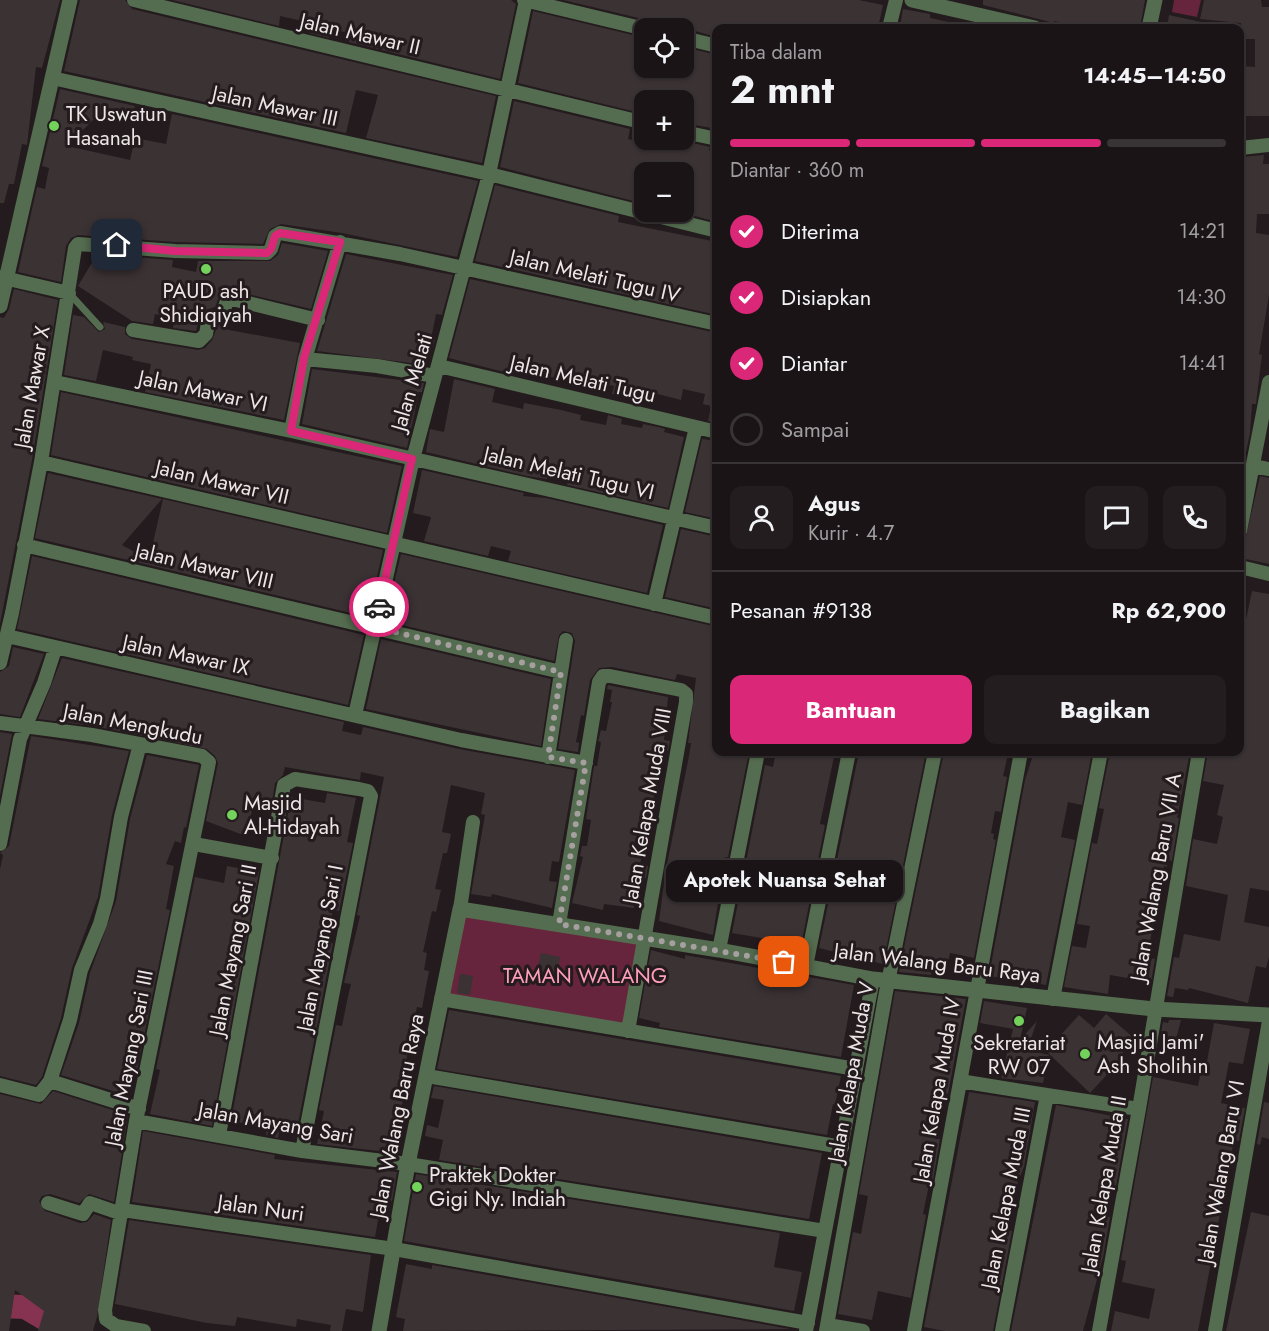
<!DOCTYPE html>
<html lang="id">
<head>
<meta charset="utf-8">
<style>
	:root { --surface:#1a1416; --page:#231d1f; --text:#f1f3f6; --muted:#9f9ea1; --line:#383335; --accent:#db2777 }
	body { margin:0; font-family:Jost,sans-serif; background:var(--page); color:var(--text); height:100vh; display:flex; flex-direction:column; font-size:22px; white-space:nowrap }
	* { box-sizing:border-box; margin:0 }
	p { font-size:20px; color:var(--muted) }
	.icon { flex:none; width:33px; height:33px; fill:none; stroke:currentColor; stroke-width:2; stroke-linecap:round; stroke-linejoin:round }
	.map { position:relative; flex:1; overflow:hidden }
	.drawer { position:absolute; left:712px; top:24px; width:532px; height:732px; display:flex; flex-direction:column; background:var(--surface); border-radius:12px; box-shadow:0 2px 4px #0004,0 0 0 2px var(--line) }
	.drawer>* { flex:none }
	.controls { position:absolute; left:634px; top:18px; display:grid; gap:12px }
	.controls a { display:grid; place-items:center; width:60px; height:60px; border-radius:12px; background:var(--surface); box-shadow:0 2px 4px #0004,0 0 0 2px var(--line); font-size:30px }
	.pin { position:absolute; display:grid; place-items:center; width:51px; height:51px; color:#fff; margin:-26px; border-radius:12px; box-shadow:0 3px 9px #0006 }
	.courier { position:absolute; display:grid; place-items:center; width:60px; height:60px; margin:-30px; border:4px solid #db2777; border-radius:50%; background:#fff; color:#222; box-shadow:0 2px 8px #0007 }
	.bubble { position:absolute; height:42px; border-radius:12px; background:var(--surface); box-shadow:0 2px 4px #0004,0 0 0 2px var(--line); font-size:20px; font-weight:700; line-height:42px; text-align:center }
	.summary em { font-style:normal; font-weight:700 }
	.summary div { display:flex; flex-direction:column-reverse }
	.summary { display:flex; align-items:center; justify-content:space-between; height:102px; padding:0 18px }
	h1 { font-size:39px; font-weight:700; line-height:45px }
	.bar { display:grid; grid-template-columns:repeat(4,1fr); gap:9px 6px; align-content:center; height:72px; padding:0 18px }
	.bar i { height:8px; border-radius:4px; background:var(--line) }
	.bar .current { background:var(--accent) }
	.bar p { grid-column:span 4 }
	.line { display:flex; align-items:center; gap:15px; padding:0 18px; border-top:2px solid var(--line) }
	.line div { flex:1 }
	.round { display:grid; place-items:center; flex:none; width:63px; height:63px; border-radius:12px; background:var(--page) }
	ol { padding:0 18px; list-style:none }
	li { display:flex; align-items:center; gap:18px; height:66px }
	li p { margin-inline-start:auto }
	li .icon { padding:6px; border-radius:50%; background:var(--accent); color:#fff; stroke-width:4 }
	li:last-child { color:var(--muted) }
	li i { width:33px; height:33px; border:3px solid var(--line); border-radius:50% }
	.cta { display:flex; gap:12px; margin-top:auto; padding:12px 18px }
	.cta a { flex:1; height:69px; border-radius:12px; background:var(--accent); color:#fff; font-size:24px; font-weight:700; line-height:69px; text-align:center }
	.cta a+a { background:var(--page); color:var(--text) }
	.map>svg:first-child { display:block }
	.green { fill:#66253c }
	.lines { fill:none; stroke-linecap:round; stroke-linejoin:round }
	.river { stroke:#863351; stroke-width:24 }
	.building { fill:#3b3234 }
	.service { stroke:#546c4f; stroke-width:7 }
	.minor { stroke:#546c4f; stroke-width:14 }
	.tertiary { stroke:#546c4f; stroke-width:15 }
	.done { stroke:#a69fa0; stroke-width:6; stroke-dasharray:0 10.8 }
	.route { stroke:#db2777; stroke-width:8 }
	.poi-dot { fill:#73d25c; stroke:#231b1d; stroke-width:2 }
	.labels { text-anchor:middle; stroke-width:6; stroke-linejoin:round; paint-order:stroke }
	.street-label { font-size:21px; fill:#ece6e7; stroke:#231b1d }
	.poi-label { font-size:21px; fill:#ece6e7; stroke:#231b1d; text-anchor:start }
	.park-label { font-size:21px; fill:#fe9ebb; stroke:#231b1d }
</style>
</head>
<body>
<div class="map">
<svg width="1269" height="1331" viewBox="0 0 1269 1331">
	<rect width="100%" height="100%" fill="#231b1d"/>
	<!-- green -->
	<path class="green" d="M1174,0H1201L1197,17L1172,12Z
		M482,915L642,940L627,1027L444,998L459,918Z"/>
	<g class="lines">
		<!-- river -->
		<path class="river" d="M0,1306L25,1307L66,1331"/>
	</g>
	<!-- building -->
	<path class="building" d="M0,0H60L42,68L36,67L27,145L22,144L14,184H9L4,203H0Z
		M80,0H125L132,9L496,96L482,163L366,138L378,95L356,90L346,133L64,71Z
		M172,0H511L516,4L500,79L349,42L351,33L330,30L329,38L309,33L311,23L280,16L279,26Z
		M563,0H859L883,5L878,28H717V37L684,28H654L647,20Z
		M983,0H1145L1140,28H1090L1054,21V23L983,5Z
		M1204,0H1261L1262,7H1269V116H1240V66L1255,67V39H1241V23L1200,19Z
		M903,9L930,14V18L958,24V28L900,27Z
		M533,11L645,38V68H684V47L717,55L713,76L717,77L714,98L717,99V129L684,123V100L639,101L636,112L518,83Z
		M1169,15L1210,24V28H1167Z
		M60,89L135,106L131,122L99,114L67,146L130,160L135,138L166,144L172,114L478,181L457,257L342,233L281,224L270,229L263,244L175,242L78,235L71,238L66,246L61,282L18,272L37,187L45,189L49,168L42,166Z
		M514,101L630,129L628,139L649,144L650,140H679L710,147L709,150L717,152V222L684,213V172H645V204L500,167Z
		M1264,155L1263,164H1269V214H1257L1256,233L1269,235V295L1259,354L1262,355L1257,395L1256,404H1252L1250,433L1240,481V163L1241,157Z
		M495,185L619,216L618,222L717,242V315L475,261Z
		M282,243L328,251L311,309L226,289L220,295L215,307L202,311L196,331L173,328L175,318L155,314L153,324L132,321L78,286L97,254L173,260L172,267L196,272L198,261H270L278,255Z
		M346,254L453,275L442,315L436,314L431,339L435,340L426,365L317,351Z
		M470,279L717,333V423L708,421L711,406L703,404L705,394L683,389L681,400L638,389L636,399L612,394L614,386L592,381L591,389L576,386L577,383L566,380L510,368L508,373L449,358Z
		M14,289L58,300L32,460L0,624V317L4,318L9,309Z
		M73,315L84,317L99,332L105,329L103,322L125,327V334L132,339L198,350L205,348L212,340L218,325L229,330L300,343L284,420L145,392L151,364L132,360L133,357L103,350L96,381L64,375Z
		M312,369L424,383L422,392H419L407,448L302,424Z
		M454,379L495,389L492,402L523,409L524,403L561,410L581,415L580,420L606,425L608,415L622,419L621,424L642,428L643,424L658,427L665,429L664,432L684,437L668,508L567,485L569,477L548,472L547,479L527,476L426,452L430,429L444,432Z
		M61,392L402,466L387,533L51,455Z
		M702,439L717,441V519L685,512Z
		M422,470L524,493L523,496L546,498L663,525L647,593L508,561L511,551L491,546L488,556L424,541L431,517L413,513Z
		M48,473L162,499L122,545L149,560L163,499L383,550L368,617L35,538Z
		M1260,476L1269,478V564L1241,558Z
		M681,529L717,537V609L665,597Z
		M401,554L717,627V752H749L728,857H725L713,935L659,921L666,869L689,756L691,743H688L696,678L677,674L675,680L612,667L599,668L590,680L584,716L581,715L576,742L579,743L578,752L558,749L575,641L572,633L563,631L559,635L554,661L385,621Z
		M32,556L364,635L348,705L17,629Z
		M1252,591L1269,594V891L1250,888L1244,922L1269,927V957L1266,968L1256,966L1248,1003L1189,988L1188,990L1175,988L1173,997L1167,996L1174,957L1179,958L1184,934L1220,941L1228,895L1186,886L1193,839L1217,844L1223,817L1217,815L1224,785L1203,781L1208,752H1240V648Z
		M381,639L551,679L541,746L366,709Z
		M13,647L44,654L20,717L0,714V672L9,666Z
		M62,658L344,722L342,731L361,735L363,727L459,749L575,770L559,862L552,861L549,881L557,882L552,908L492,894L491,897L471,894L485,815L481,814L485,793L451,785L442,832L451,834L447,853H443L435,889L441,890L436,912L432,911L423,952L427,953L424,970L429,971L422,1008L417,1007L404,1071L410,1072L407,1087L391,1143L379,1151L317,1144L324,1111L319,1110L336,1025L342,1026L347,1001L351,984L344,983L360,916L357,915L384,777L361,772L360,780L285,767L283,775L275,783L271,808L255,804L243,835L206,821L218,763L215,756L207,749L94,726L38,719Z
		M608,685L668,697L664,740L670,741L668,751H663L656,778L651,818L640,864L648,866L646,878L640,877L634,908L604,904L603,910L572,903L583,857L580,856L582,846H587L591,820L586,819L594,766H597L601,742L598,741L601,730L606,731L612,702H610L612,690L607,689Z
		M0,732L12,734L0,796Z
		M31,736L129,751L112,815L98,897L72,968L61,1018L42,1077L36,1085L0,1076V869L3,855L0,853L9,846Z
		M776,752H835L820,824L825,825L801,945L732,933L765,765L773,767Z
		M859,752H926L883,964L819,948Z
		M944,752L1008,754L1003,776L1007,777L1001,812L995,811L991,833L994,834L993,839L996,840L974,958L950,953L947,966L933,963L931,975L899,972Z
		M1034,752H1092L1082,805L1068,802L1061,837L1075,840L1046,985L989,976L1025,780Z
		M1110,752H1190L1177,818H1179L1172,861L1168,860L1167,867L1164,866L1147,958L1155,959L1151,982L1110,975L1108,994L1064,987L1072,946L1086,948L1090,926L1077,924L1092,843L1097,844L1104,809L1099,808Z
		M147,755L199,765L186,828L184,827L181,843L175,841L166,864L174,866L166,909L170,910L138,1065L137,1070L133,1069L126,1095L61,1075L79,1023L90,973L116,901L130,819Z
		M327,793L356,798L347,842L353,843L339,911L333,910L326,942L333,943L298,1124L282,1121L278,1138L266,1135L267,1127L231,1121L291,797L325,803Z
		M227,866L259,872L212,1126L150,1114L160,1070L156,1069L195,877L224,883Z
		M651,950L685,959V955L854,985L841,1057L659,1027L660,1023L639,1018Z
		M541,953L560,957L556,981L536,977Z
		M460,974L473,976L470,995L457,993Z
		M895,991L966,999L948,1094L945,1093L935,1139H940L932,1186L929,1185L923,1214L926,1215L911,1298L878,1291L872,1320L838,1314L853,1232L861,1234L868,1196L859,1194Z
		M984,1001L1027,1008L1020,1040L1037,1021L1027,1050L1049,1055L1043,1083L1001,1078L1013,1029L980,1023Z
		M449,1010L841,1076L835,1105L833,1104L827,1135L437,1069Z
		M1106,1014L1135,1039L1122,1054L1124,1056L1090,1093L1046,1051L1079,1015L1094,1028Z
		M1169,1020H1181L1175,1043L1160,1039L1163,1022L1168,1023Z
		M1214,1023L1250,1029L1243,1064L1229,1062L1221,1103L1245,1108L1239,1141L1234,1140L1198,1331H1111L1115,1311L1149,1319L1155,1289L1122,1282L1126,1261L1121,1260L1153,1077L1198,1086L1201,1071L1205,1072Z
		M434,1086L822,1153L809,1219L439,1160L443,1140L425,1136L427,1125L438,1128L444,1100L431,1098Z
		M53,1091L128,1115L114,1202L89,1194L79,1203L50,1194L42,1196L39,1201L45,1211L80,1223L87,1222L94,1214L111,1220L97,1317L93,1331H38L44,1311L15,1290L9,1331H0V1094L41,1104Z
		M969,1092L1035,1102L1024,1167L1018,1181L1008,1231H1012L993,1331H945L924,1327Z
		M1264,1102L1269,1103V1139L1262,1137L1260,1145L1257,1144Z
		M1056,1105L1128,1119L1115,1192L1106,1190L1101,1215L1110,1217L1103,1257L1083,1331H1011Z
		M143,1131L275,1155L274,1159L397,1172L392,1201L387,1200L386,1205L381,1204L375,1237L132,1202Z
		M416,1174L780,1233L774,1267L802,1272L794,1311L404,1241Z
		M1251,1212L1269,1216V1331H1226Z
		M129,1220L371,1255L363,1312L346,1309L342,1331H330L331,1325L297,1319L296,1327L237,1317L235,1326L207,1323L115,1304Z
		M406,1264L432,1269V1265L790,1329L403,1331L405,1319L396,1317Z"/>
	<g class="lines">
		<!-- service -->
		<path class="service" d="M69,293L100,327"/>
		<!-- minor -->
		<path class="minor" d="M134,0L645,123
			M524,0L645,29
			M889,28L896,0
			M684,38L717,46
			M52,78L489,174L717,231
			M684,132L717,139
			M1240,148L1269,145
			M0,277L69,293
			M133,330L199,341L206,334L209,317L222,315L228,298L318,320
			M305,359L340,242
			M439,366L717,432
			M55,382L291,431L717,528
			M291,431L305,359L377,366L435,376
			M41,462L717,618
			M1253,466L1269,469
			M1240,531L1269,382
			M24,545L561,672
			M1240,567L1269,574
			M654,604L696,427
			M7,636L461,740L586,763
			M0,663L12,613L41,462L75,248L78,244L175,251L267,253L271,249L275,236L280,233L400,254L717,324
			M355,715L413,459L489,174L526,0
			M0,723L92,735L202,756L209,762L136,1121L105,1310L106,1319L116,1326L144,1331
			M548,757L566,640
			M0,844L20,739L44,683L55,649
			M194,844L272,858
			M460,909L473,822
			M559,924L599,682L603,676H610L681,690L686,694V702L628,1031
			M719,950L758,752
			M806,966L849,752
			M441,999L856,1069
			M1053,999L1101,752
			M427,1076L842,1147
			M50,1081L139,1109
			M960,1081L1047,1095
			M0,1085L39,1095L50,1081L70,1020L81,970L100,924L107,899L121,817L140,744
			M136,1121L302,1151L408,1164L825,1231
			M219,1135L284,785L295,779L359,789L368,791L371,796L302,1151
			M48,1203L83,1214L90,1203L122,1214
			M122,1210L394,1249L808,1323
			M828,1325L863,1331
			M806,1331L873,979
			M826,1331L886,992L935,752
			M914,1331L1021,752
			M1002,1331L1047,1095L1139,1109
			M1099,1331L1139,1109L1199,752
			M1215,1331L1269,1021"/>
		<!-- tertiary -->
		<path class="tertiary" d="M912,0L1035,28
			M1149,28L1155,0
			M0,306L70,0
			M379,1331L408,1164L460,909L719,950L873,979L1154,1009L1269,1015"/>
	</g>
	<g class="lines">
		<!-- done -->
		<path class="done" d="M379,607L374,627L561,672L548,757L586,763L559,924L784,962"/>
		<!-- route -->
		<path class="route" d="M117,245L175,251L267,253L271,249L275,236L280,233L340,242L304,358L291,431L412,459L379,607"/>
	</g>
	<!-- markers -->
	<g class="poi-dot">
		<circle cx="54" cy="126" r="6"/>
		<circle cx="206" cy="269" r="6"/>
		<circle cx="232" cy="815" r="6"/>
		<circle cx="1019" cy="1021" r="6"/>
		<circle cx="1085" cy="1054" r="6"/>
		<circle cx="417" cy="1187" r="6"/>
	</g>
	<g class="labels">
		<!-- street labels -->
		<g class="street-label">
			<text transform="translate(360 34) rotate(13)" y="7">Jalan Mawar II</text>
			<text transform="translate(275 106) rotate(12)" y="7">Jalan Mawar III</text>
			<text transform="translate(595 276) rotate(13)" y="7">Jalan Melati Tugu IV</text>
			<text transform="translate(583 379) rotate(13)" y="7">Jalan Melati Tugu</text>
			<text transform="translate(412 382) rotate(-74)" y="7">Jalan Melati</text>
			<text transform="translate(32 387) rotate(-80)" y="7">Jalan Mawar X</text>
			<text transform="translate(203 391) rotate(12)" y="7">Jalan Mawar VI</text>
			<text transform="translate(569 473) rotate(13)" y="7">Jalan Melati Tugu VI</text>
			<text transform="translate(222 482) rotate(13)" y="7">Jalan Mawar VII</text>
			<text transform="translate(204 566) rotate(13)" y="7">Jalan Mawar VIII</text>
			<text transform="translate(186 655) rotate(12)" y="7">Jalan Mawar IX</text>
			<text transform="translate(133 724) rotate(11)" y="7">Jalan Mengkudu</text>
			<text transform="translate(647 806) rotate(-80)" y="7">Jalan Kelapa Muda VIII</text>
			<text transform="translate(1156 877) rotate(-80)" y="7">Jalan Walang Baru VII A</text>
			<text transform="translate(320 948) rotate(-79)" y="7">Jalan Mayang Sari I</text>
			<text transform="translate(233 950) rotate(-79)" y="7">Jalan Mayang Sari II</text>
			<text transform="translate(937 963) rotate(7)" y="7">Jalan Walang Baru Raya</text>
			<text transform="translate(129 1058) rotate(-79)" y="7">Jalan Mayang Sari III</text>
			<text transform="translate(851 1072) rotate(-80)" y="7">Jalan Kelapa Muda V</text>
			<text transform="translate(937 1090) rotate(-80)" y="7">Jalan Kelapa Muda IV</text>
			<text transform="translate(397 1116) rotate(-79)" y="7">Jalan Walang Baru Raya</text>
			<text transform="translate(276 1123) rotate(10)" y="7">Jalan Mayang Sari</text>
			<text transform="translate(1221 1172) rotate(-80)" y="7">Jalan Walang Baru VI</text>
			<text transform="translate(1104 1184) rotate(-80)" y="7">Jalan Kelapa Muda II</text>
			<text transform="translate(1006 1198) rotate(-79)" y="7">Jalan Kelapa Muda III</text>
			<text transform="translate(261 1208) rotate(8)" y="7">Jalan Nuri</text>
		</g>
		<!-- poi labels -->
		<g class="poi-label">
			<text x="66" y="121">TK Uswatun<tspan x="66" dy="24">Hasanah</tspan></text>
			<text x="206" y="298" text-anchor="middle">PAUD ash<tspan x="206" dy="24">Shidiqiyah</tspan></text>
			<text x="244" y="810">Masjid<tspan x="244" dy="24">Al-Hidayah</tspan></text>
			<text x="1097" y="1049">Masjid Jami'<tspan x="1097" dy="24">Ash Sholihin</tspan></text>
			<text x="1019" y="1050" text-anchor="middle">Sekretariat<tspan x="1019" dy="24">RW 07</tspan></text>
			<text x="429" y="1182">Praktek Dokter<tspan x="429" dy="24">Gigi Ny. Indiah</tspan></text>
		</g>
		<!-- park labels -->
		<g class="park-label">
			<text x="585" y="983">TAMAN WALANG</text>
		</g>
	</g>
</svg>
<div class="controls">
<a><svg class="icon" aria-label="locate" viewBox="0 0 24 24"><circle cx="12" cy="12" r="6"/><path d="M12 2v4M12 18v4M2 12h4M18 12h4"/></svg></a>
<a>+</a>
<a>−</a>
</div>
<div class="pin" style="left:784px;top:962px;background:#ea580c"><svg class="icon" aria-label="bag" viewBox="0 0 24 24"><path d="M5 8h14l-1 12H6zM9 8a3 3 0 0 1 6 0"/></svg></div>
<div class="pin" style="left:117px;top:245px;background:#1f2937"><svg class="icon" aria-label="home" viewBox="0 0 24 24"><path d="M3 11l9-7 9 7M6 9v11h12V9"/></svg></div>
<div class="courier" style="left:379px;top:607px"><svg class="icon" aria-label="car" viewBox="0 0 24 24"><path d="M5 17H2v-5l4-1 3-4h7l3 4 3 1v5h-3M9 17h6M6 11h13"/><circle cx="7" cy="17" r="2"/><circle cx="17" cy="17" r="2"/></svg></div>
<div class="bubble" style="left:666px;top:860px;width:237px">Apotek Nuansa Sehat</div>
<section class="drawer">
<div class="summary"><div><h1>2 mnt</h1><p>Tiba dalam</p></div><em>14:45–14:50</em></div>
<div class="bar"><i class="current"></i><i class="current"></i><i class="current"></i><i></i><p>Diantar · 360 m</p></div>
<ol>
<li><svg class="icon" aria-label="check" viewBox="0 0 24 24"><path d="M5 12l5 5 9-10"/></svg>Diterima<p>14:21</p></li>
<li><svg class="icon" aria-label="check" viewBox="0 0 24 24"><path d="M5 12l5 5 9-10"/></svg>Disiapkan<p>14:30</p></li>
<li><svg class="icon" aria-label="check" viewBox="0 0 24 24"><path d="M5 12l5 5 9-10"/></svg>Diantar<p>14:41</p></li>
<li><i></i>Sampai</li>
</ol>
<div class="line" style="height:108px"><a class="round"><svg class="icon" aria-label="person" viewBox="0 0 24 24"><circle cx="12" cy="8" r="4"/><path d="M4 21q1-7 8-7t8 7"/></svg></a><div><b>Agus</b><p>Kurir · 4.7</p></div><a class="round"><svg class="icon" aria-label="chat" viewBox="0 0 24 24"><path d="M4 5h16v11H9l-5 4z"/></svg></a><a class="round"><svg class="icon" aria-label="phone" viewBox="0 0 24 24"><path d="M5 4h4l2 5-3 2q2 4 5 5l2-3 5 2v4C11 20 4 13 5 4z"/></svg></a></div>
<div class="line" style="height:78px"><div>Pesanan #9138</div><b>Rp 62,900</b></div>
<div class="cta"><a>Bantuan</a><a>Bagikan</a></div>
</section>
</div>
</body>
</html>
